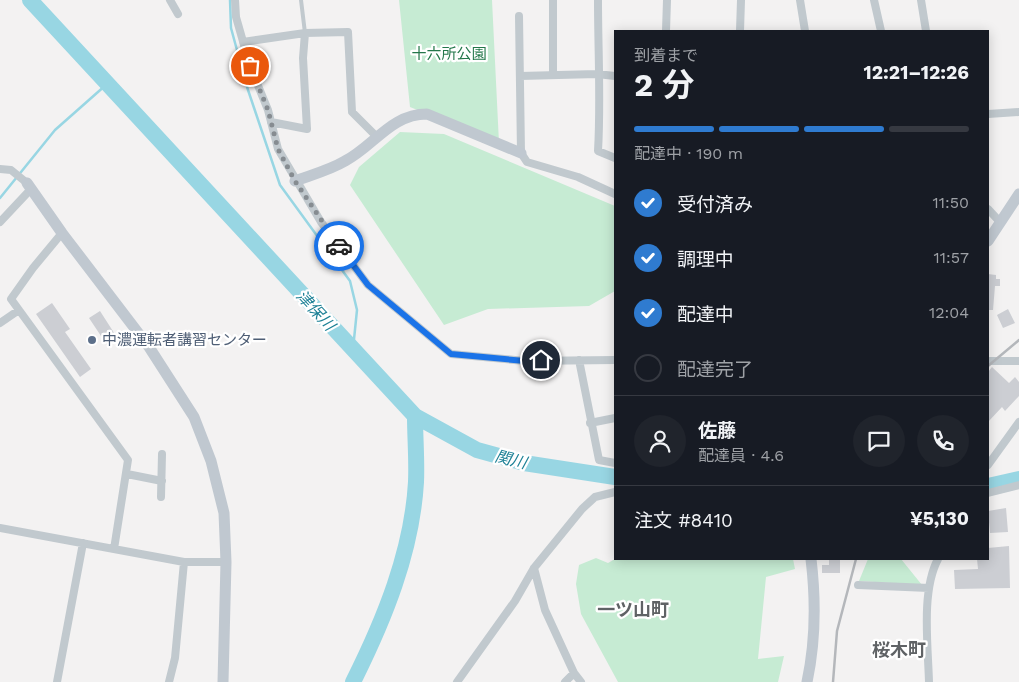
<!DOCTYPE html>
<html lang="ja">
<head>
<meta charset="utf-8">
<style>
	:root { --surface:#171b24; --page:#20242c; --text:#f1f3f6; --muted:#9ea1a6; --line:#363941; --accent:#2f7bd0 }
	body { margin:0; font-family:"Work Sans","Noto Sans JP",sans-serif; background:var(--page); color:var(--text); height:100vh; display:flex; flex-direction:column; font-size:19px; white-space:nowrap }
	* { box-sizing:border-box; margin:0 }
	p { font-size:16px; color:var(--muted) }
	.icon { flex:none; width:28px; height:28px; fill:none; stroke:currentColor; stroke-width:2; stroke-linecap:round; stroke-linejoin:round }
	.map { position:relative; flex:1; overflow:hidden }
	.sheet { position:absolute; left:614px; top:30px; width:375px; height:530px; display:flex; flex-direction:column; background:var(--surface); border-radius:0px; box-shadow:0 2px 12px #0003 }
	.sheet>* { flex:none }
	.pin { position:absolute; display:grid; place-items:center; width:42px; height:42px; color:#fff; margin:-21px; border:2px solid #fff; border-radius:50%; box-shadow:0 1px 5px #0007 }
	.courier { position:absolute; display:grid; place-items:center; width:50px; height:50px; margin:-25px; border:4px solid #1a73e8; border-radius:50%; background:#fff; color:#222; box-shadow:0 1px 6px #0007 }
	.summary em { font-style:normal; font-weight:700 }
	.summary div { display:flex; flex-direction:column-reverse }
	.summary { display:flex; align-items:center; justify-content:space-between; height:85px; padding:0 20px }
	h1 { font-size:32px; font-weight:700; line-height:38px }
	.bar { display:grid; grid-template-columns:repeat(4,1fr); gap:8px 5px; align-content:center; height:60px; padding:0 20px }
	.bar i { height:6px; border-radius:4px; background:var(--line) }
	.bar .active { background:var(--accent) }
	.bar p { grid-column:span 4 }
	.line { display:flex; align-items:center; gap:12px; padding:0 20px; border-top:1px solid var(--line) }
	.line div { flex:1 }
	.round { display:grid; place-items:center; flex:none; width:52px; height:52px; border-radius:26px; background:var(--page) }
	ol { padding:0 20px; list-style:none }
	li { display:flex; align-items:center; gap:15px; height:55px }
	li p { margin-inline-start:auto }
	li .icon { padding:5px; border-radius:50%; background:var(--accent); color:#fff; stroke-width:4 }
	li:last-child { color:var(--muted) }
	li i { width:28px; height:28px; border:2px solid var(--line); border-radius:50% }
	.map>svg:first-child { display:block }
	.green { fill:#c6ebd3 }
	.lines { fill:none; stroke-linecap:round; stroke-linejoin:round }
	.stream { stroke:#98d6e3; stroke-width:2.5 }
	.river { stroke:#98d6e3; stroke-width:16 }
	.building { fill:#ccced3 }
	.lane { stroke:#c1c9ce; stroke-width:4 }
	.street { stroke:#c1c9ce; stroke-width:8 }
	.secondary { stroke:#c0c8d0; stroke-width:11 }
	.rail { stroke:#b4b7bb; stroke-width:2.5 }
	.done { stroke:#868c91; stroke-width:5; stroke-dasharray:0 9 }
	.route { stroke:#1a73e8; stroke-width:6 }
	.service-dot { fill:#5c6f8a; stroke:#fff; stroke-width:2 }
	.labels { text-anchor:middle; stroke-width:4.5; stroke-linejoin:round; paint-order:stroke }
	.park-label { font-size:15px; fill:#23774a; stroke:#fff }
	.service-label { font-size:15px; fill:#4e5e75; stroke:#fff; text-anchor:start }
	.water-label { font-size:16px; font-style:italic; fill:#1d8196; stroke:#fff }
	.quarter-label { font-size:18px; font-weight:bold; fill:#5f6265; stroke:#fff }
</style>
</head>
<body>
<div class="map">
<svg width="1019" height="682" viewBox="0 0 1019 682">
	<rect width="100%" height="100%" fill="#f3f2f2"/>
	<!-- green -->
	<path class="green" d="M399,0H492L499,143L410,107Z
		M400,132L444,134L615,206V291L589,306L488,309L444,325L350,185L359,167Z
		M596,558L608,563L615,559H793L795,569L766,577L758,659L784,656L778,682H618L581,614L576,584L579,565Z
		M868,559H901L922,585L859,581Z"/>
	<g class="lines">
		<!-- stream -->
		<path class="stream" d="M230,0L231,28L247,87L280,185L350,281L357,310L353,349
			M0,198L55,130L107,84"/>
		<!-- river -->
		<path class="river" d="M30,0L415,416L477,450L524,463L615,477
			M988,486L1019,479
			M353,682C384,620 412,552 416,482C417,460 415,438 415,416"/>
	</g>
	<!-- building -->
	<path class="building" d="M988,274L996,275V279H1000V286H995L993,310H988Z
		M52,303L70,329L65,332L91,369L80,377L36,314Z
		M1008,309L1015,323L1003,328L997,315Z
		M100,311L118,339L107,345L89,318Z
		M992,367L1009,383L1015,377L1019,382V396L1005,411L1002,407L988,422V372Z
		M1006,508L1008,532L990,533L988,511Z
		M1009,546L1010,588L955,589L954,570L978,569L977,559H988V548Z
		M829,559H840V573H822V565H829Z"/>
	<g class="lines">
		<!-- lane -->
		<path class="lane" d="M301,0L305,33"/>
		<!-- street -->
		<path class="street" d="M170,0L178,14
			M235,0L236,17L250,66L268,110L278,149L321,222L368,285L451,354L525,361L615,360
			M553,0V75
			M598,0C598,51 601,101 598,151L615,158
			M800,0L805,31
			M874,0L881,31
			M921,0L926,31
			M519,16L521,153L527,162L578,177L615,194
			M666,31L667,0
			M740,31L741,0
			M305,33L348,32L352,112L377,137
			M243,42L305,33L303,58L307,129L271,122
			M520,76L597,74L615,76
			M988,114L1019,112
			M0,169L11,170L27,183
			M988,209L1000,222
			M0,222L31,189
			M62,233L33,268L11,299L128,460L114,549
			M0,323L19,310
			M579,360L599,460L615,463
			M988,361H1019
			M590,423L615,418
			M988,465L1019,422
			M127,474L162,481
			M988,493L1019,485
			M161,497L162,454
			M0,528L184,562H226
			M534,568L545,610L574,673L581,682
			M858,585L929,588
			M57,682L83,543
			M169,682L175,658L184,562
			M457,682L515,601L534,568L582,509L595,497L615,492
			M565,682L574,673
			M929,682C928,645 921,591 938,559"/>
		<!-- secondary -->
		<path class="secondary" d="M295,181C311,175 330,170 345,161C374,146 391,114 427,114L521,153
			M27,183L62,233L149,347L194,417L211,461L224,513L226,562L223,682
			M988,241L1019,194
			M807,682C816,640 816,601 811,559"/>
		<!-- rail -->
		<path class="rail" d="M988,366L1019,340
			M833,682L837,631L856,559"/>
	</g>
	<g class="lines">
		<!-- done -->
		<path class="done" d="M250,66L268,110L278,149L295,181L339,246"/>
		<!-- route -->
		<path class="route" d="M339,246L368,285L451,354L525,361L541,360"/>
	</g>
	<!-- markers -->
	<circle class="service-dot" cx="92" cy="340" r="5"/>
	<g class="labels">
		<!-- park labels -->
		<g class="park-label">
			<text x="449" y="59">十六所公園</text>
		</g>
		<!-- service labels -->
		<g class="service-label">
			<text x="102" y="345">中濃運転者講習センター</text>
		</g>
		<!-- water labels -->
		<g class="water-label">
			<text transform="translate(316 310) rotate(47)" y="6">津保川</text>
			<text transform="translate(511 459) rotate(14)" y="6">関川</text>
		</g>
		<!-- quarter labels -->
		<g class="quarter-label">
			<text x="633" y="616">一ツ山町</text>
			<text x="899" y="656">桜木町</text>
		</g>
	</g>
</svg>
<div class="pin" style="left:250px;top:66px;background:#ea580c"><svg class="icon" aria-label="bag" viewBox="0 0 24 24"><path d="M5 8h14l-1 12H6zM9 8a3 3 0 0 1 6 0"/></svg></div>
<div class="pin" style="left:541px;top:360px;background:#1f2937"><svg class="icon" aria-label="home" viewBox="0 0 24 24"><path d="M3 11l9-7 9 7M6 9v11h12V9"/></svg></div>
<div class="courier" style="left:339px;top:246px"><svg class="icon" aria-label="car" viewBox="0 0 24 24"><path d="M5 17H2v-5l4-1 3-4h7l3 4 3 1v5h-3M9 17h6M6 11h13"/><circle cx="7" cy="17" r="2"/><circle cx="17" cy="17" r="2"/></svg></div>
<section class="sheet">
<div class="summary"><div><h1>2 分</h1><p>到着まで</p></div><em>12:21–12:26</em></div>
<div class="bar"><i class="active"></i><i class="active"></i><i class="active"></i><i></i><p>配達中 · 190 m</p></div>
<ol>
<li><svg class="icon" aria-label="check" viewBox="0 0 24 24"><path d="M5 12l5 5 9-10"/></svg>受付済み<p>11:50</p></li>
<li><svg class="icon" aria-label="check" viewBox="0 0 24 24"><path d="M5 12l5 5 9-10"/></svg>調理中<p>11:57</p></li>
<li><svg class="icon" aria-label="check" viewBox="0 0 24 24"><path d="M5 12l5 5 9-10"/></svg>配達中<p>12:04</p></li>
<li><i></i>配達完了</li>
</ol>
<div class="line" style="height:90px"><a class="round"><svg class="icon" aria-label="person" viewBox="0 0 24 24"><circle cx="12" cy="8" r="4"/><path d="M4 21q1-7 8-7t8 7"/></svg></a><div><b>佐藤</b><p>配達員 · 4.6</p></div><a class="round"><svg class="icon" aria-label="chat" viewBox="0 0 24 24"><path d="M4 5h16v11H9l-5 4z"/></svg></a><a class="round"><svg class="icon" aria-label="phone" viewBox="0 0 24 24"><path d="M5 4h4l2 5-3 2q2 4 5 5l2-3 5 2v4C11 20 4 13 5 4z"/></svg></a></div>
<div class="line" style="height:65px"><div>注文 #8410</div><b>¥5,130</b></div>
</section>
</div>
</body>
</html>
